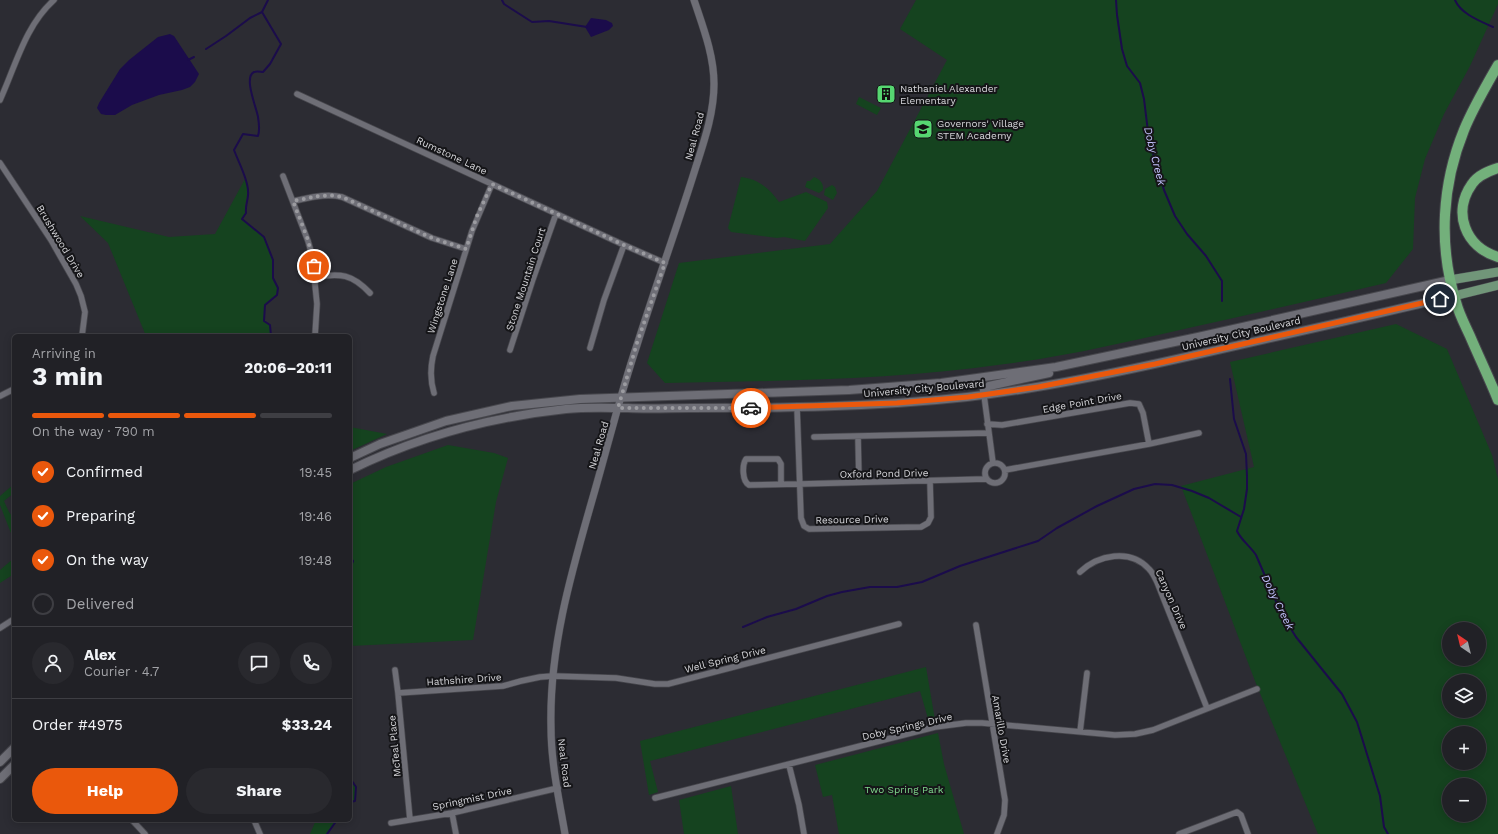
<!DOCTYPE html>
<html lang="en">
<head>
<meta charset="utf-8">
<style>
	:root { --surface:#212126; --page:#29292e; --text:#f1f3f6; --muted:#a2a3a7; --line:#3e3e43; --accent:#ea580c }
	body { margin:0; font-family:"Work Sans",sans-serif; background:var(--page); color:var(--text); height:100vh; display:flex; flex-direction:column; font-size:15px; white-space:nowrap }
	* { box-sizing:border-box; margin:0 }
	p { font-size:13px; color:var(--muted) }
	.icon { flex:none; width:22px; height:22px; fill:none; stroke:currentColor; stroke-width:2; stroke-linecap:round; stroke-linejoin:round }
	.map { position:relative; flex:1; overflow:hidden }
	.sheet { position:absolute; left:12px; top:334px; width:340px; height:488px; display:flex; flex-direction:column; background:var(--surface); border-radius:6px; box-shadow:0 2px 10px #0003,0 0 0 1px var(--line) }
	.sheet>* { flex:none }
	.needle { width:26px; rotate:325deg }
	.controls { position:absolute; left:1442px; top:622px; display:grid; gap:8px }
	.controls a { display:grid; place-items:center; width:44px; height:44px; border-radius:50%; background:var(--surface); box-shadow:0 2px 10px #0003,0 0 0 1px var(--line); font-size:20px }
	.pin { position:absolute; display:grid; place-items:center; width:34px; height:34px; color:#fff; margin:-17px; border:2px solid #fff; border-radius:50%; box-shadow:0 1px 4px #0007 }
	.courier { position:absolute; display:grid; place-items:center; width:40px; height:40px; margin:-20px; border:3px solid #ea580c; border-radius:50%; background:#fff; color:#222; box-shadow:0 1px 5px #0007 }
	.headline em { font-style:normal; font-weight:700 }
	.headline div { display:flex; flex-direction:column-reverse }
	.headline { display:flex; align-items:center; justify-content:space-between; height:68px; padding:0 20px }
	h1 { font-size:26px; font-weight:700; line-height:30px }
	.bar { display:grid; grid-template-columns:repeat(4,1fr); gap:6px 4px; align-content:center; height:48px; padding:0 20px }
	.bar i { height:5px; border-radius:3px; background:var(--line) }
	.bar .selected { background:var(--accent) }
	.bar p { grid-column:span 4 }
	.line { display:flex; align-items:center; gap:10px; padding:0 20px; border-top:1px solid var(--line) }
	.line div { flex:1 }
	.round { display:grid; place-items:center; flex:none; width:42px; height:42px; border-radius:21px; background:var(--page) }
	ol { padding:0 20px; list-style:none }
	li { display:flex; align-items:center; gap:12px; height:44px }
	li p { margin-inline-start:auto }
	li .icon { padding:4px; border-radius:50%; background:var(--accent); color:#fff; stroke-width:4 }
	li:last-child { color:var(--muted) }
	li i { width:22px; height:22px; border:2px solid var(--line); border-radius:50% }
	.button { display:flex; gap:8px; margin-top:auto; padding:8px 20px }
	.button a { flex:1; height:46px; border-radius:24px; background:var(--accent); color:#fff; font-size:16px; font-weight:700; line-height:46px; text-align:center }
	.button a+a { background:var(--page); color:var(--text) }
	.map>svg:first-child { display:block }
	.green { fill:#15431f; fill-rule:evenodd }
	.water { fill:#1b0c4b }
	.lines { fill:none; stroke-linecap:round; stroke-linejoin:round }
	.stream { stroke:#1b0c4b; stroke-width:2 }
	.minor-casing { stroke:#47474d; stroke-width:7 }
	.tertiary-casing { stroke:#47474d; stroke-width:8 }
	.secondary-casing { stroke:#47474d; stroke-width:10 }
	.primary-casing { stroke:#47474d; stroke-width:10 }
	.motorway-casing { stroke:#47474d; stroke-width:12 }
	.minor { stroke:#6e6e76; stroke-width:5.5 }
	.tertiary { stroke:#6e6e76; stroke-width:7 }
	.secondary { stroke:#6e6e76; stroke-width:8 }
	.primary { stroke:#719679; stroke-width:9 }
	.motorway { stroke:#73b07b; stroke-width:10 }
	.done { stroke:#9b9ba0; stroke-width:4; stroke-dasharray:0 7.2 }
	.route { stroke:#ea580c; stroke-width:5 }
	.labels { text-anchor:middle; stroke-width:4; stroke-linejoin:round; paint-order:stroke }
	.poi-label { font-size:10px; fill:#d7d7db; stroke:#151518; text-anchor:start }
	.street-label { font-size:10px; fill:#d7d7db; stroke:#151518 }
	.park-label { font-size:10px; fill:#80d98d; stroke:#151518 }
	.water-label { font-size:11px; font-style:italic; fill:#c3c2fd; stroke:#151518 }
</style>
</head>
<body>
<div class="map">
<svg width="1498" height="834" viewBox="0 0 1498 834">
	<rect width="100%" height="100%" fill="#2c2c33"/>
	<!-- green -->
	<path class="green" d="M916,0H1498V4L1470,66L1444,114L1425,159L1415,198L1413,249L1386,283C1322,298 1257,313 1193,327C1131,341 1069,356 1005,364C892,380 778,381 665,383L647,363L679,263L830,244L877,191L947,60L900,29Z
		M859,97L881,108L877,115L856,104Z
		M741,177C758,179 769,188 779,202L806,192L827,202L828,208L805,241L784,237L777,238L731,232L728,228Z
		M814,177C820,179 824,184 823,190L819,193L805,187L807,181H810Z
		M245,179L248,191L245,206L246,213L242,219L264,237L273,260V278L278,288L277,295L265,306L264,321L270,325L271,336H146L108,243L80,216L169,237L215,234Z
		M832,185L835,187L837,193L833,200L824,195L825,189Z
		M1396,324L1447,349L1492,455L1498,479V834H1318L1255,681L1181,486L1254,467L1230,362ZM1449,629H1479V659H1449ZM1449,681H1479V711H1449ZM1449,733H1479V763H1449ZM1449,785H1479V815H1449Z
		M350,427L387,434L350,451Z
		M448,445L494,453L508,458L496,502L473,640L350,646V484L386,467Z
		M14,484V493L4,501L9,512L14,519V541L0,505V496Z
		M14,558V574L0,583V570Z
		M926,667L935,720L929,722L920,691L650,761L658,792L649,795L640,741Z
		M938,733L944,764L964,834H839L832,795L823,797L815,765Z
		M350,778L356,787L355,801L350,802Z
		M731,786L738,834H684L679,800Z
		M316,820H337L327,834H310Z"/>
	<!-- water -->
	<path class="water" d="M591,18L606,20L612,23L613,26L609,30L591,37L585,27Z
		M170,34L174,36L199,74L195,82L190,87L182,90L159,95L132,105L115,115H106L101,114L97,108L99,103L120,69L129,60L158,37Z"/>
	<g class="lines">
		<!-- stream -->
		<path class="stream" d="M502,0L504,4L532,22L549,21L587,27
			M1116,0L1117,15L1122,49L1127,66L1140,83L1144,99L1149,140L1164,190L1175,216L1187,234L1206,256L1222,281V301
			M1455,0C1461,14 1480,21 1493,27
			M262,12L281,44L270,64L263,72C261,72 257,71 254,72C243,77 257,109 258,117C259,123 260,130 258,136L243,134L234,150C238,161 248,179 248,191C249,199 245,204 246,213L242,219L264,237L273,260V278L278,288L277,295L265,305L264,321L270,325L271,336
			M206,49L226,36L250,18L262,12L268,0
			M188,60L194,57
			M1230,379L1234,419L1246,454L1247,476V489L1244,509L1237,531C1241,540 1250,546 1256,555L1281,613L1296,637L1342,694L1357,722L1380,796L1384,827L1388,834
			M350,558L353,561L350,568
			M743,627L767,617L796,609L827,596L842,592L870,587H897L922,582L960,566L1038,541L1057,528L1097,506L1134,489L1155,484L1172,485L1192,491L1209,498L1241,517
			M350,778L356,787L355,801L350,802
			M327,834L337,820"/>
		<defs>
			<path id="minor" d="M297,94L624,245L665,263
				M0,100C16,65 25,26 54,0
				M0,163L51,240L76,284L81,296L85,312L82,336
				M283,176L308,241L312,255L317,304L315,336
				M293,201C310,198 325,193 342,197L432,238L466,249
				M315,277C341,273 352,274 370,293
				M590,348L604,300L624,245
				M510,350L533,279L556,214
				M434,393C430,380 430,370 433,356L472,231L492,184
				M984,395L993,463
				M0,396L14,389
				M797,407L801,518L804,526L809,529L921,527L928,523L931,517L930,481
				M987,424L1002,425L1130,403L1139,404L1143,413L1149,444
				M858,436L859,482
				M814,437L989,433
				M985 473a10 10 0 1 1 20 0a10 10 0 1 1-20 0Z
				M1005,470L1149,444L1199,433
				M781,484V464L778,459H746C742,465 742,481 749,485L800,484L986,479
				M1080,572C1098,555 1130,548 1149,569C1153,573 1155,578 1157,582L1207,708
				M976,625L1005,800L1004,815L997,834
				M0,628L14,619
				M395,670L398,693L410,820
				M398,693L503,686L521,681L540,677L553,676L616,678L655,684H668L899,624
				M1080,732L1087,673
				M789,765L799,805L804,834
				M655,798L935,727L966,723H982L1115,735L1135,734L1153,730L1257,689
				M452,813L456,834
				M132,820L145,834
				M254,820L260,834
				M391,823L452,813L558,788
				M1179,834L1237,812L1241,815L1248,834"/>
			<path id="tertiary" d="M565,834C559,799 551,763 551,727C549,645 573,567 595,490C609,441 621,392 637,345C655,288 675,233 693,176C702,147 714,116 714,84C714,55 703,27 694,0"/>
			<path id="secondary" d="M984,395V390L989,386L1049,373
				M350,458L380,444L446,421L512,406L580,399L849,390L941,383L1056,367L1198,337L1450,280
				M350,470C417,437 491,417 566,409C587,407 608,408 628,408C649,409 670,408 691,408C783,408 875,407 967,397C1044,388 1119,372 1195,355C1281,336 1368,316 1454,296
				M0,762L14,748
				M0,779L14,765"/>
			<path id="primary" d="M1450,280L1498,272
				M1454,296L1498,285"/>
			<path id="motorway" d="M1498,65C1486,86 1473,108 1464,130C1442,184 1438,245 1456,302C1459,314 1465,325 1470,336C1479,357 1489,378 1498,400
				M1498,168C1489,171 1478,175 1472,184C1452,212 1465,247 1498,257"/>
		</defs>
		<!-- minor casing -->
		<use href="#minor" class="minor-casing"/>
		<!-- tertiary casing -->
		<use href="#tertiary" class="tertiary-casing"/>
		<!-- secondary casing -->
		<use href="#secondary" class="secondary-casing"/>
		<!-- primary casing -->
		<use href="#primary" class="primary-casing"/>
		<!-- motorway casing -->
		<use href="#motorway" class="motorway-casing"/>
		<!-- minor -->
		<use href="#minor" class="minor"/>
		<!-- tertiary -->
		<use href="#tertiary" class="tertiary"/>
		<!-- secondary -->
		<use href="#secondary" class="secondary"/>
		<!-- primary -->
		<use href="#primary" class="primary"/>
		<!-- motorway -->
		<use href="#motorway" class="motorway"/>
	</g>
	<g class="lines">
		<!-- done -->
		<path class="done" d="M314,266L308,240L293,201C310,198 325,193 342,197L432,238L466,249L477,216L492,184L624,245L665,263L637,343L618,408H751"/>
		<!-- route -->
		<path class="route" d="M751,408L897,403L968,397L1038,387L1155,364L1440,299"/>
	</g>
	<!-- icons -->
	<defs>
		<symbol id="building-square" viewBox="-11 -11 22 22"><rect x="-9" y="-9" width="18" height="18" rx="4" fill="#56d671" stroke="#151518"/><path d="M-4-6H4V6H1V3H-1V6H-4ZM-2.5-4.3h1.7v1.8h-1.7ZM.8-4.3h1.7v1.8H.8ZM-2.5-1h1.7V.8h-1.7ZM.8-1h1.7V.8H.8Z" fill="#111"/></symbol>
		<symbol id="school-square" viewBox="-11 -11 22 22"><rect x="-9" y="-9" width="18" height="18" rx="4" fill="#56d671" stroke="#151518"/><path d="M0-5L7-2L0 1L-7-2ZM-4 1L0 2.5L4 1V4Q0 6-4 4Z" fill="#111"/></symbol>
	</defs>
	<g fill-rule="evenodd">
		<use href="#building-square" x="875" y="83" width="22" height="22"/>
		<use href="#school-square" x="912" y="118" width="22" height="22"/>
	</g>
	<g class="labels">
		<!-- poi labels -->
		<g class="poi-label">
			<text x="900" y="92">Nathaniel Alexander<tspan x="900" dy="12">Elementary</tspan></text>
			<text x="937" y="127">Governors' Village<tspan x="937" dy="12">STEM Academy</tspan></text>
		</g>
		<!-- street labels -->
		<g class="street-label">
			<text transform="translate(694 136) rotate(-75)" y="4">Neal Road</text>
			<text transform="translate(452 155) rotate(25)" y="4">Rumstone Lane</text>
			<text transform="translate(61 241) rotate(59)" y="4">Brushwood Drive</text>
			<text transform="translate(525 279) rotate(-72)" y="4">Stone Mountain Court</text>
			<text transform="translate(442 296) rotate(-72)" y="4">Wingstone Lane</text>
			<text transform="translate(1241 333) rotate(-13)" y="4">University City Boulevard</text>
			<text transform="translate(924 388) rotate(-5)" y="4">University City Boulevard</text>
			<text transform="translate(1082 402) rotate(-10)" y="4">Edge Point Drive</text>
			<text transform="translate(598 445) rotate(-74)" y="4">Neal Road</text>
			<text transform="translate(884 473) rotate(-1)" y="4">Oxford Pond Drive</text>
			<text transform="translate(852 519) rotate(-1)" y="4">Resource Drive</text>
			<text transform="translate(1172 599) rotate(66)" y="4">Canyon Drive</text>
			<text transform="translate(725 659) rotate(-14)" y="4">Well Spring Drive</text>
			<text transform="translate(464 679) rotate(-4)" y="4">Hathshire Drive</text>
			<text transform="translate(907 726) rotate(-13)" y="4">Doby Springs Drive</text>
			<text transform="translate(1002 729) rotate(80)" y="4">Amarillo Drive</text>
			<text transform="translate(394 746) rotate(-95)" y="4">McTeal Place</text>
			<text transform="translate(565 763) rotate(83)" y="4">Neal Road</text>
			<text transform="translate(472 798) rotate(-12)" y="4">Springmist Drive</text>
		</g>
		<!-- park labels -->
		<g class="park-label">
			<text x="904" y="793">Two Spring Park</text>
		</g>
		<!-- water labels -->
		<g class="water-label">
			<text transform="translate(1155 156) rotate(76)" y="4">Doby Creek</text>
			<text transform="translate(1278 602) rotate(64)" y="4">Doby Creek</text>
		</g>
	</g>
</svg>
<div class="controls">
<a><svg class="needle" viewBox="-14 -14 28 28"><path d="M0-13l5 13h-10z" fill="#e53935"/><path d="M0 13l5-13h-10z" fill="#a2a3a7"/></svg></a>
<a><svg class="icon" aria-label="layers" viewBox="0 0 24 24"><path d="M12 4l9 5-9 5-9-5zM3 14l9 5 9-5"/></svg></a>
<a>+</a>
<a>−</a>
</div>
<div class="pin" style="left:314px;top:266px;background:#ea580c"><svg class="icon" aria-label="bag" viewBox="0 0 24 24"><path d="M5 8h14l-1 12H6zM9 8a3 3 0 0 1 6 0"/></svg></div>
<div class="pin" style="left:1440px;top:299px;background:#1f2937"><svg class="icon" aria-label="home" viewBox="0 0 24 24"><path d="M3 11l9-7 9 7M6 9v11h12V9"/></svg></div>
<div class="courier" style="left:751px;top:408px"><svg class="icon" aria-label="car" viewBox="0 0 24 24"><path d="M5 17H2v-5l4-1 3-4h7l3 4 3 1v5h-3M9 17h6M6 11h13"/><circle cx="7" cy="17" r="2"/><circle cx="17" cy="17" r="2"/></svg></div>
<section class="sheet">
<div class="headline"><div><h1>3 min</h1><p>Arriving in</p></div><em>20:06–20:11</em></div>
<div class="bar"><i class="selected"></i><i class="selected"></i><i class="selected"></i><i></i><p>On the way · 790 m</p></div>
<ol>
<li><svg class="icon" aria-label="check" viewBox="0 0 24 24"><path d="M5 12l5 5 9-10"/></svg>Confirmed<p>19:45</p></li>
<li><svg class="icon" aria-label="check" viewBox="0 0 24 24"><path d="M5 12l5 5 9-10"/></svg>Preparing<p>19:46</p></li>
<li><svg class="icon" aria-label="check" viewBox="0 0 24 24"><path d="M5 12l5 5 9-10"/></svg>On the way<p>19:48</p></li>
<li><i></i>Delivered</li>
</ol>
<div class="line" style="height:72px"><a class="round"><svg class="icon" aria-label="person" viewBox="0 0 24 24"><circle cx="12" cy="8" r="4"/><path d="M4 21q1-7 8-7t8 7"/></svg></a><div><b>Alex</b><p>Courier · 4.7</p></div><a class="round"><svg class="icon" aria-label="chat" viewBox="0 0 24 24"><path d="M4 5h16v11H9l-5 4z"/></svg></a><a class="round"><svg class="icon" aria-label="phone" viewBox="0 0 24 24"><path d="M5 4h4l2 5-3 2q2 4 5 5l2-3 5 2v4C11 20 4 13 5 4z"/></svg></a></div>
<div class="line" style="height:52px"><div>Order #4975</div><b>$33.24</b></div>
<div class="button"><a>Help</a><a>Share</a></div>
</section>
</div>
</body>
</html>
